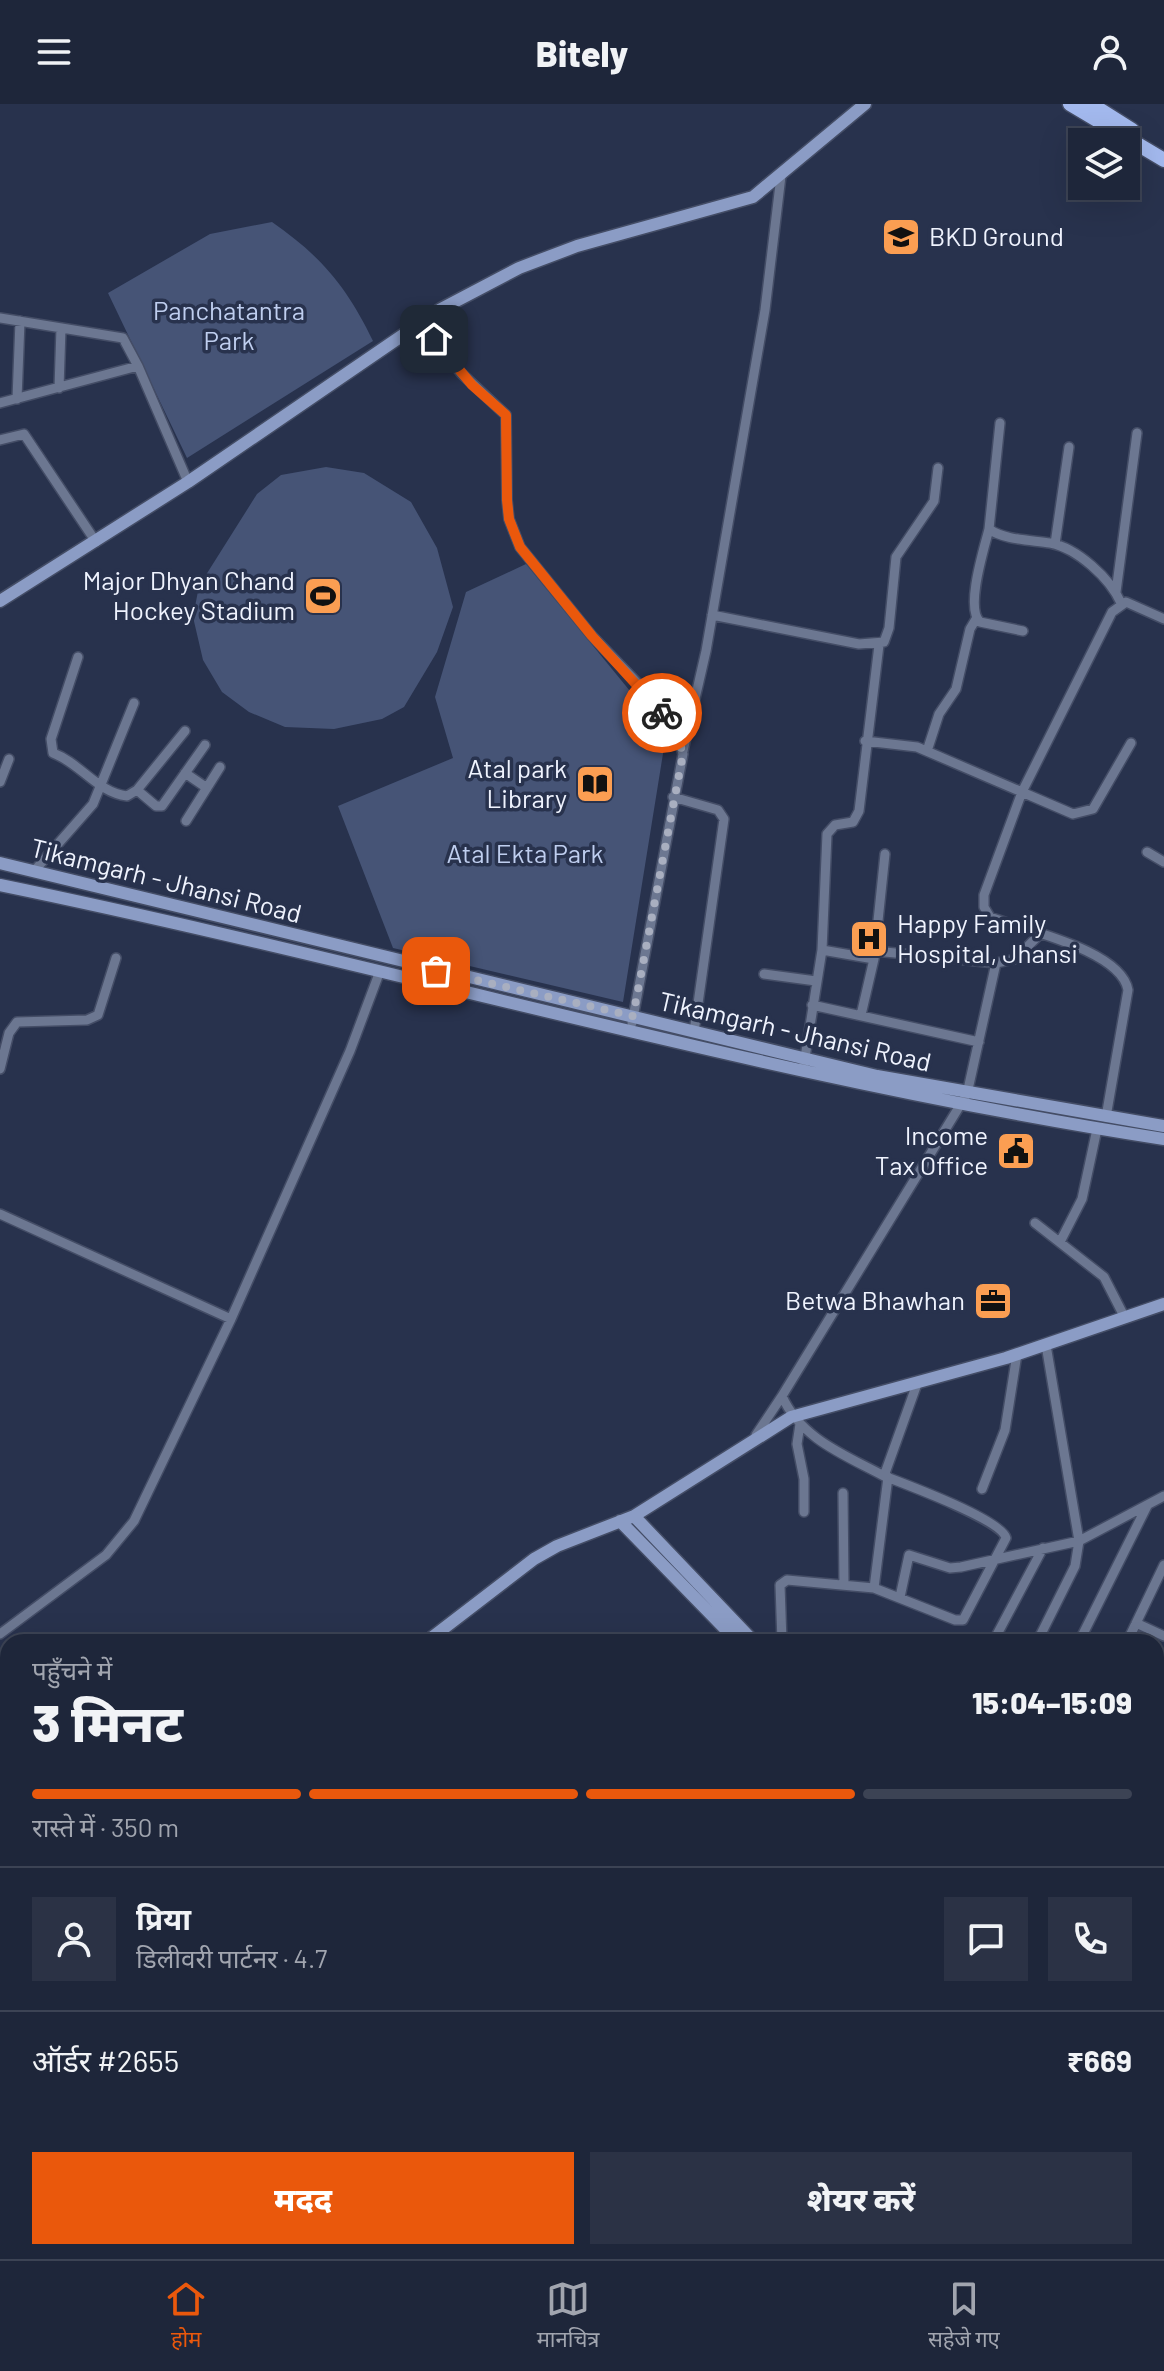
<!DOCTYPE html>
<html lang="hi">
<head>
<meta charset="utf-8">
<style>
	:root { --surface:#1e263a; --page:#2b3245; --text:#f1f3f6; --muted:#a1a5af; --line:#3c4354; --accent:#ea580c }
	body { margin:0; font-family:Barlow,"Noto Sans Devanagari",sans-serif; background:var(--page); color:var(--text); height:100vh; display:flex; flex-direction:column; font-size:30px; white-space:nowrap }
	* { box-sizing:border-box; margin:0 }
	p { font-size:26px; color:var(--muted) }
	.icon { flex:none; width:44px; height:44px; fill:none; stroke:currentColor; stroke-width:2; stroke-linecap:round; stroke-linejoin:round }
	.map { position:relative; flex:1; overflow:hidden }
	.details { position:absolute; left:0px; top:1530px; width:1164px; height:626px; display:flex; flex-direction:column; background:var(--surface); border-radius:24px 24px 0 0; box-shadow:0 8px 32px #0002,0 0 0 2px var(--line) }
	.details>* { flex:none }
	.fabs { position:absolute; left:1068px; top:24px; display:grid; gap:16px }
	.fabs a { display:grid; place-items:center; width:72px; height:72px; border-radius:0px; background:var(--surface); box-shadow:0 8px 32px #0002,0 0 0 2px var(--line); font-size:40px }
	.pin { position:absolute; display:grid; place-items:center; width:68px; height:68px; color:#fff; margin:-34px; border-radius:16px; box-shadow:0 4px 12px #0006 }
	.courier { position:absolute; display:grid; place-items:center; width:80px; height:80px; margin:-40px; border:6px solid #ea580c; border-radius:50%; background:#fff; color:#222; box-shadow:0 2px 10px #0007 }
	.overview em { font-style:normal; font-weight:800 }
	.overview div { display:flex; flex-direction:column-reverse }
	.overview { display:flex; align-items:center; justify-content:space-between; height:136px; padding:0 32px }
	h1 { font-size:52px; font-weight:800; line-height:60px }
	.bar { display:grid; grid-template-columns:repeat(4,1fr); gap:12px 8px; align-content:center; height:96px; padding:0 32px }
	.bar i { height:10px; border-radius:6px; background:var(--line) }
	.bar .selected { background:var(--accent) }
	.bar p { grid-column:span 4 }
	.line { display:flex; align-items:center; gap:20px; padding:0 32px; border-top:2px solid var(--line) }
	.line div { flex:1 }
	.round { display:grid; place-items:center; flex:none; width:84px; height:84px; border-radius:0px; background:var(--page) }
	.primary-button { display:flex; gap:16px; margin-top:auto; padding:16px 32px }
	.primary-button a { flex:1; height:92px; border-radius:0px; background:var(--accent); color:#fff; font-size:32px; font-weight:800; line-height:92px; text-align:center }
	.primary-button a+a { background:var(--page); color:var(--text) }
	header { display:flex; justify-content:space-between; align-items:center; height:104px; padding:0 32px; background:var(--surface); font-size:36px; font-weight:800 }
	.tab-bar { display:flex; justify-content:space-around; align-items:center; height:112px; border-top:2px solid var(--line); background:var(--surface); font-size:22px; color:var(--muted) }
	.tab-bar a { display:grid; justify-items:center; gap:4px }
	.tab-bar .selected { color:var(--accent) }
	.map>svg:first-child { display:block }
	.green { fill:#465476 }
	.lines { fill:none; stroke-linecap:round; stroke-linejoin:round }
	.street-casing { stroke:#444d66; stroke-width:12 }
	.secondary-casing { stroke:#444d66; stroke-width:15 }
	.primary-casing { stroke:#444d66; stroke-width:17 }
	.street { stroke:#6c7791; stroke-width:9 }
	.secondary { stroke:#8b9cc5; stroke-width:12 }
	.primary { stroke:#a3b9ee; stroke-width:14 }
	.done { stroke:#a9afc0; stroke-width:8; stroke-dasharray:0 14.4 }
	.route { stroke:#ea580c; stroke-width:10 }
	.labels { text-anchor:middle; stroke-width:7; stroke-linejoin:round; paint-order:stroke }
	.poi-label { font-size:26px; fill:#eff3fe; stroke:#28324d; text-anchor:end }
	.park-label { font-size:26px; fill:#bfceef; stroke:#28324d }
	.street-label { font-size:26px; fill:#eff3fe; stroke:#28324d }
</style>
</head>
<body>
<header><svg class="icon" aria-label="menu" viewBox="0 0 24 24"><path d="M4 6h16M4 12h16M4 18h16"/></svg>Bitely<svg class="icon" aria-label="person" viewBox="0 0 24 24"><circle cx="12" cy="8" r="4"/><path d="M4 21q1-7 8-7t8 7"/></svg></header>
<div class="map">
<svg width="1164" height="2155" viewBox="0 0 1164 2155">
	<rect width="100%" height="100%" fill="#28324d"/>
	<!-- green -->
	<path class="green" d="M272,118C321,152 347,183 373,237L187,354L108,189L210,130Z
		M326,363L364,369L411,398L437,444L453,503L437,548L404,603L382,615L334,625L285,623L249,608L222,588L203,556L193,513L199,482L257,390L281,371Z
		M526,460L666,631L623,898L393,844L338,702L453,654L435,593L466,488Z"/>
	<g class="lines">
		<defs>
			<path id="street" d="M0,214L123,234L138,262
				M421,218L461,269L506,311L507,396L509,415L520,443L592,532L648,590L677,630L683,650L632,919
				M59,284L61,224
				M17,295L20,217
				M0,299L138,262L188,378
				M1000,319L989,425C1004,436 1031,436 1050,439C1077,444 1110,474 1121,499
				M0,336L24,330L96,438
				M989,425C984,445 965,504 980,518L1023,527
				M1055,440L1069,343
				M1116,488L1137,329
				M712,511L859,540L884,538L889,524L896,453L934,397L938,364
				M78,553L51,635L53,649C80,659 98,689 127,692L137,686L185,627
				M656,601L696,590
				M865,637L917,643L1073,710L1093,705L1131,639
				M683,647L706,547L765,206L781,72
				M927,647L939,610L956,585L970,525L976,515
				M185,669L207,684
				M0,678L9,655
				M137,686L156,702H162L205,641
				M673,693L718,706L724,715L694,928
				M186,717L220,663
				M1147,748L1164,758
				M35,766L93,700L134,599
				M822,846L874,855L885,750
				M875,847L996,859L1015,855L1040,830
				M764,870L816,877
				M812,901L979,938
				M861,911L874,855
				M804,960L822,846L827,730L835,721L853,718L859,707L879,541
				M0,965L9,929L17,918L87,916L98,911L116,854
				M1106,1013L1128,886C1121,846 1024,826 990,813L984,803V791L1022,688L1112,508L1126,498L1164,515
				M0,1110L231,1215
				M1035,1119L1104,1173L1125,1214
				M1060,1138L1082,1095L1097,1025
				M800,1320L797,1340L804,1375V1408
				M756,1331L782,1292
				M884,1372C845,1351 801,1335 782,1292L967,990L996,859
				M982,1385L1005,1326L1017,1250
				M843,1389L844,1481
				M874,1484L888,1373
				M900,1493L909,1451L950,1464L961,1463L1079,1437L1164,1392
				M1136,1519L1164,1532
				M0,1530L106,1451L134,1417L231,1215L350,947L380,867
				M782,1538L780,1481L787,1476L874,1484L955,1516H963L1006,1434C1002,1416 905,1380 884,1372L917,1280
				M993,1538L1043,1444
				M1037,1538L1075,1462L1079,1437L1046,1241
				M1079,1538L1147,1402
				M1127,1538L1164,1461
				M1156,1618L1164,1590
				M1156,1699L1164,1683
				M1156,1829L1164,1810
				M1156,1841L1164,1846
				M1156,1875L1164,1855
				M1156,1923L1164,1924
				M1156,2026L1164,2027
				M74,2148V2155"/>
			<path id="secondary" d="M0,497L188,378L441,205L519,164L577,142L753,93L865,0
				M0,759L877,972L1164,1022
				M0,781C389,861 771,975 1164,1035
				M634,1412L754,1538
				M620,1417L738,1538
				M426,1538L534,1455L557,1442L634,1412L791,1313L1006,1254L1164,1200
				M1156,1779L1164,1783
				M1156,1792L1164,1795
				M0,1802L8,1798
				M0,1840L8,1844
				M128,2148L132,2155"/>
			<path id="primary" d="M1070,0L1164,56
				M1091,0L1132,26"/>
		</defs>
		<!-- street casing -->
		<use href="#street" class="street-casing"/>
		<!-- secondary casing -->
		<use href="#secondary" class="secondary-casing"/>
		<!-- primary casing -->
		<use href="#primary" class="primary-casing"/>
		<!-- street -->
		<use href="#street" class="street"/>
		<!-- secondary -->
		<use href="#secondary" class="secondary"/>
		<!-- primary -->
		<use href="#primary" class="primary"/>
	</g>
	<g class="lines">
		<!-- done -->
		<path class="done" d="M436,867L633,912L683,650L677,630L662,609"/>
		<!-- route -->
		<path class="route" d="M434,235L472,281L506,311L507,396L509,415L520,443L592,532L662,609"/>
	</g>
	<!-- icons -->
	<defs>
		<symbol id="university-square" viewBox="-11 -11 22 22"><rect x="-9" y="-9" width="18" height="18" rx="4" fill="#fb9e52" stroke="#28324d"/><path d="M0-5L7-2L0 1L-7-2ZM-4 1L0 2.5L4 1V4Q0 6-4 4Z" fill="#111"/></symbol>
		<symbol id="stadium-square" viewBox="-11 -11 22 22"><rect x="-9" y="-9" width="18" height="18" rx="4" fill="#fb9e52" stroke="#28324d"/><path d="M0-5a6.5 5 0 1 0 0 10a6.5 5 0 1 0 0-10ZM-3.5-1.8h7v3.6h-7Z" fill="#111"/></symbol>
		<symbol id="library-square" viewBox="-11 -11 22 22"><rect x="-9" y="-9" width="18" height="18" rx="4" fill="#fb9e52" stroke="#28324d"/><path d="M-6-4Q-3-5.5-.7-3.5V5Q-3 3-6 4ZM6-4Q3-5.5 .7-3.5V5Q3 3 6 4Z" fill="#111"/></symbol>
		<symbol id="hospital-square" viewBox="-11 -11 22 22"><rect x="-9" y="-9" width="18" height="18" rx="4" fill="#fb9e52" stroke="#28324d"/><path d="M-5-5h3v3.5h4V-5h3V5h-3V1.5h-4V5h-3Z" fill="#111"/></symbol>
		<symbol id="civic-square" viewBox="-11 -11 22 22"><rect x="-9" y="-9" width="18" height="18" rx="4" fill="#fb9e52" stroke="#28324d"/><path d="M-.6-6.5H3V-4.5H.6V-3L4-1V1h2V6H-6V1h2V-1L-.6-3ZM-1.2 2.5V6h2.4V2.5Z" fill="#111"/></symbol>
		<symbol id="office-square" viewBox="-11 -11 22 22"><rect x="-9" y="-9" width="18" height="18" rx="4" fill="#fb9e52" stroke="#28324d"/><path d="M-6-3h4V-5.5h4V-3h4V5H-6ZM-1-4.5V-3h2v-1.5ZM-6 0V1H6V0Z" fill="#111"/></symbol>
	</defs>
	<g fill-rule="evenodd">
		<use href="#university-square" x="879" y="111" width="44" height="44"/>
		<use href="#stadium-square" x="301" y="470" width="44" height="44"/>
		<use href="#library-square" x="573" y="658" width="44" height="44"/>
		<use href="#hospital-square" x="847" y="813" width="44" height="44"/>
		<use href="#civic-square" x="994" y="1025" width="44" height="44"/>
		<use href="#office-square" x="971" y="1175" width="44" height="44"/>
	</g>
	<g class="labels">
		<!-- poi labels -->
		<g class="poi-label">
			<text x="929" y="142" text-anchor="start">BKD Ground</text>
			<text x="295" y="486">Major Dhyan Chand<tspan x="295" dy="30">Hockey Stadium</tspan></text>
			<text x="567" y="674">Atal park<tspan x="567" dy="30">Library</tspan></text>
			<text x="897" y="829" text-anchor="start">Happy Family<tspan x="897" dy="30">Hospital, Jhansi</tspan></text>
			<text x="988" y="1041">Income<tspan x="988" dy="30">Tax Office</tspan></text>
			<text x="965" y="1206">Betwa Bhawhan</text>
		</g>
		<!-- park labels -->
		<g class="park-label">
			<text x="229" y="216">Panchatantra<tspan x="229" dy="30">Park</tspan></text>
			<text x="525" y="759">Atal Ekta Park</text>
		</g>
		<!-- street labels -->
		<g class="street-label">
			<text transform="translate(166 777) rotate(14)" y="9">Tikamgarh - Jhansi Road</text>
			<text transform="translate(795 928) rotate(13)" y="9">Tikamgarh - Jhansi Road</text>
		</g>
	</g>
</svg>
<div class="fabs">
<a><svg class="icon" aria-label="layers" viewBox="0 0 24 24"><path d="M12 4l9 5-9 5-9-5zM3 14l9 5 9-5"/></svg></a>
</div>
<div class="pin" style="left:436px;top:867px;background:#ea580c"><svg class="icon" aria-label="bag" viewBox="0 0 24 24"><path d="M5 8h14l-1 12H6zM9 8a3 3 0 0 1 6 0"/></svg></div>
<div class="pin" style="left:434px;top:235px;background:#1f2937"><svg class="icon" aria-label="home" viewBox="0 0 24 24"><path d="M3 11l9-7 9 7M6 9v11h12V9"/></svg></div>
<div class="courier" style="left:662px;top:609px"><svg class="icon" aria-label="bike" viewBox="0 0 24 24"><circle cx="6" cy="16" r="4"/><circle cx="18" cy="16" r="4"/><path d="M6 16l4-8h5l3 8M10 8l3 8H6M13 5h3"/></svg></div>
<section class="details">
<div class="overview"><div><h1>3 मिनट</h1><p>पहुँचने में</p></div><em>15:04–15:09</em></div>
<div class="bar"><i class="selected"></i><i class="selected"></i><i class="selected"></i><i></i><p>रास्ते में · 350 m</p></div>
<div class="line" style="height:144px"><a class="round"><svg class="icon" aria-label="person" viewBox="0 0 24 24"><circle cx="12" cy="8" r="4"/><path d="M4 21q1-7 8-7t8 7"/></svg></a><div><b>प्रिया</b><p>डिलीवरी पार्टनर · 4.7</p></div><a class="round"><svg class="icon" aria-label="chat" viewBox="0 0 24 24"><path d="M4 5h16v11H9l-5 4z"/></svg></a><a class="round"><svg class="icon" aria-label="phone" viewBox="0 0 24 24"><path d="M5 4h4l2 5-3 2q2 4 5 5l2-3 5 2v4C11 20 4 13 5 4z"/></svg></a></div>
<div class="line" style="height:104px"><div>ऑर्डर #2655</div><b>₹669</b></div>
<div class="primary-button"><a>मदद</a><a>शेयर करें</a></div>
</section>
</div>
<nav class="tab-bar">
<a class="selected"><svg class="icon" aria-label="home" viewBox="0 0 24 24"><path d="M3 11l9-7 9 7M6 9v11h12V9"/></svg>होम</a>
<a><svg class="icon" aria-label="map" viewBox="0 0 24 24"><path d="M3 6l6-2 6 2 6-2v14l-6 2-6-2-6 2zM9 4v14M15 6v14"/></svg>मानचित्र</a>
<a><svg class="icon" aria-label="saved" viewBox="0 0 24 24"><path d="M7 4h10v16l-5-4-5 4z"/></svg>सहेजे गए</a>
</nav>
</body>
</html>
